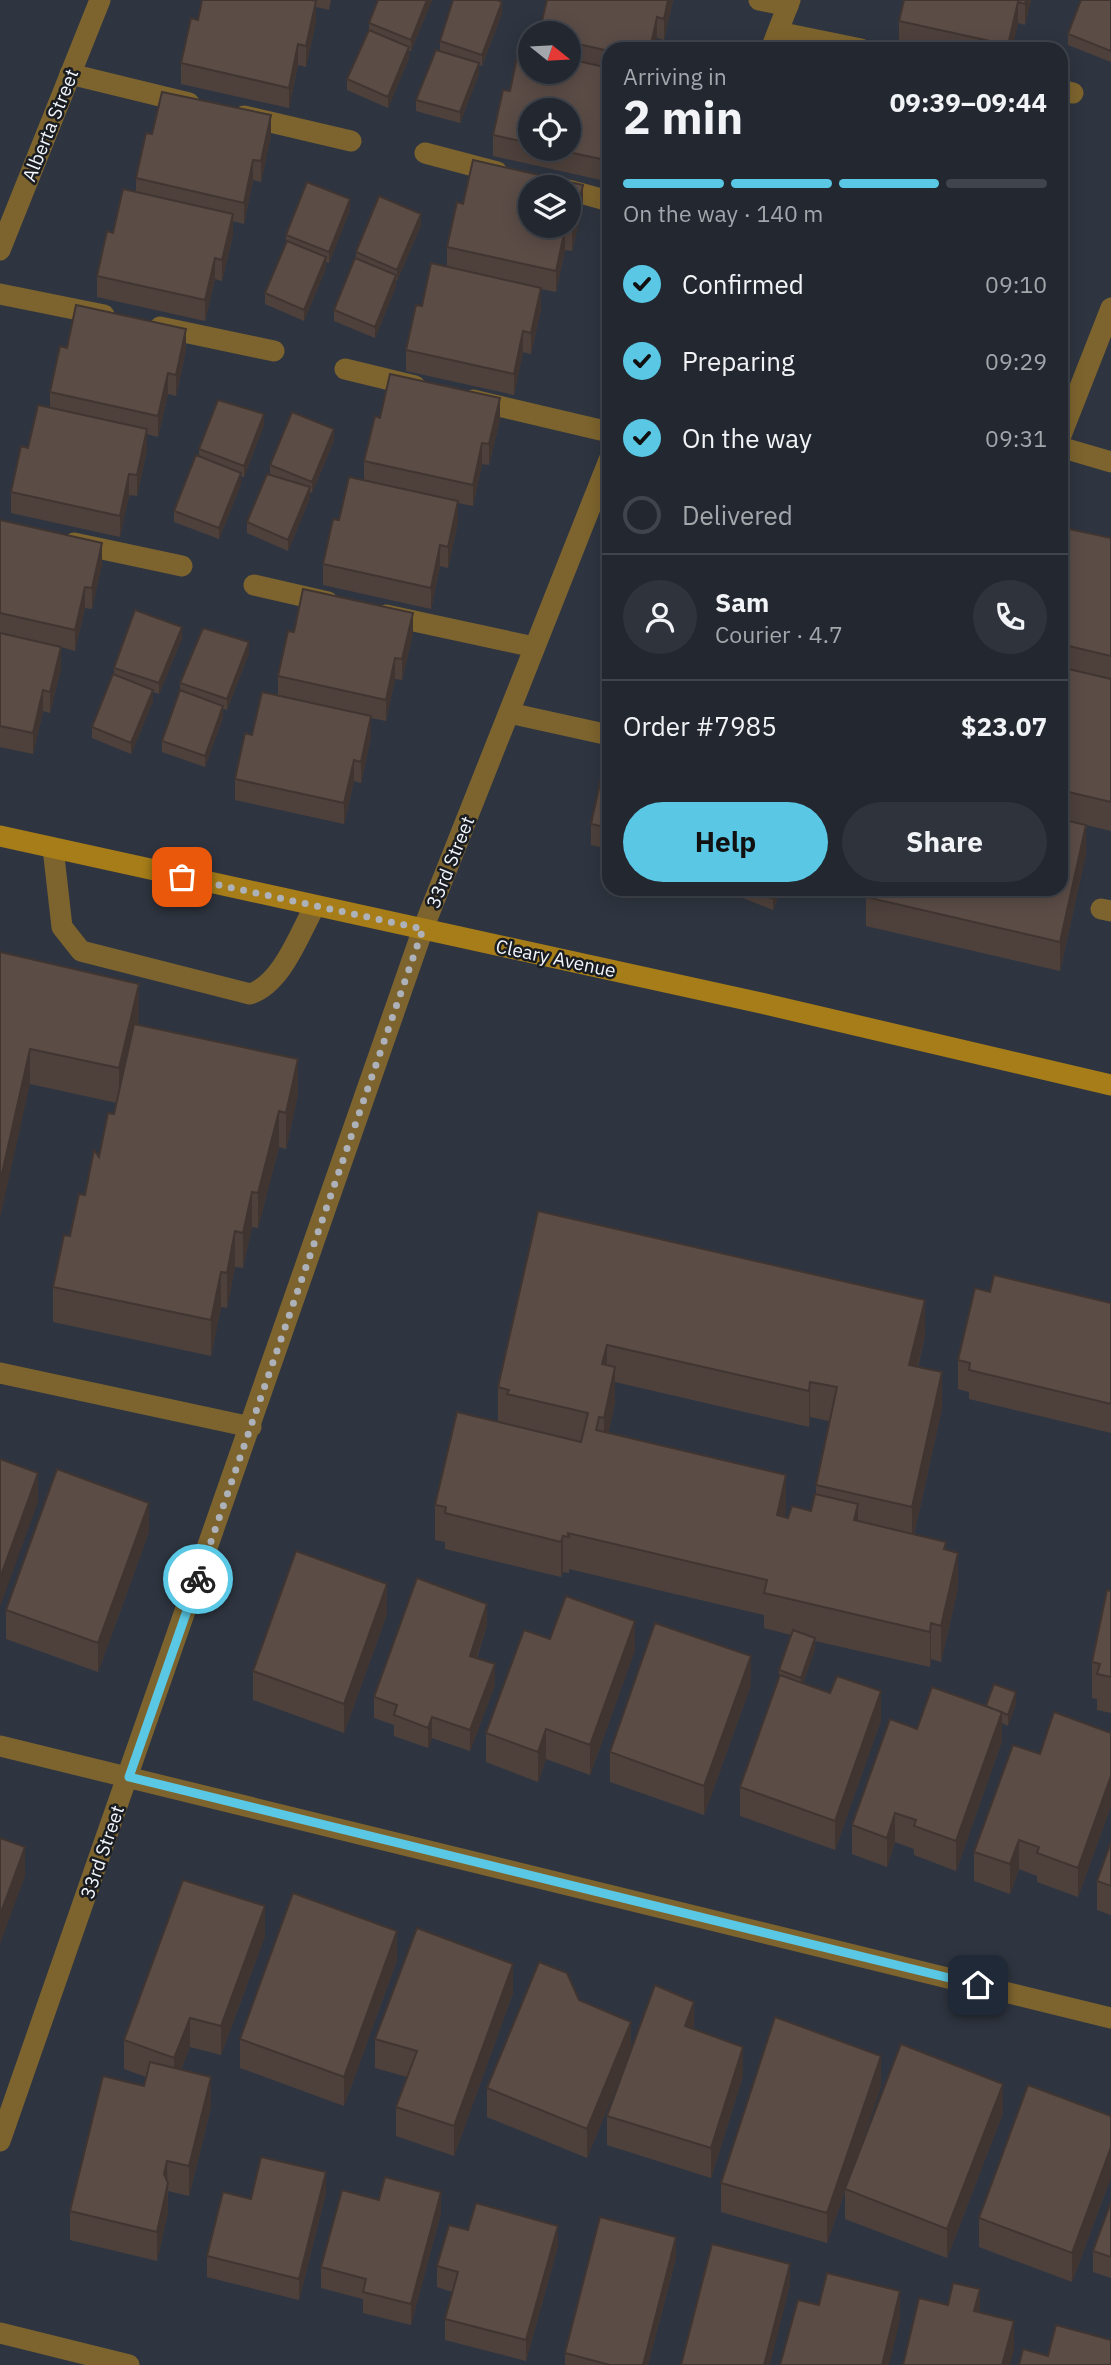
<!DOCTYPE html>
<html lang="en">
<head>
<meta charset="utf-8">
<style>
	:root { --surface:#232830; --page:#2f343c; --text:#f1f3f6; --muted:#a3a6ab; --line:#40444c; --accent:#5ac8e5 }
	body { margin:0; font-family:"IBM Plex Sans",sans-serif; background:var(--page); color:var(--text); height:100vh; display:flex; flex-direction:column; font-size:26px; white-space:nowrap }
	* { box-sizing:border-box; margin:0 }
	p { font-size:23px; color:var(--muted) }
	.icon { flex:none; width:38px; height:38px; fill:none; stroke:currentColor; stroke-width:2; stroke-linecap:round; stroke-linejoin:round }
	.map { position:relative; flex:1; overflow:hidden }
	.side { position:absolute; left:602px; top:42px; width:466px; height:854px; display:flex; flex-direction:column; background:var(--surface); border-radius:21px; box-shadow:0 4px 18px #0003,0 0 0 2px var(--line) }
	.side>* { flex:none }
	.needle { width:46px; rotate:108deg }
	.fabs { position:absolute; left:518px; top:21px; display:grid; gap:14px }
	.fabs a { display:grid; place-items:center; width:63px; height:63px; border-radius:50%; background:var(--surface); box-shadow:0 4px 18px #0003,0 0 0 2px var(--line); font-size:35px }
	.pin { position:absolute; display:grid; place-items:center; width:60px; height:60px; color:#fff; margin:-30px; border-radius:14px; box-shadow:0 4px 10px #0006 }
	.courier { position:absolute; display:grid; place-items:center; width:70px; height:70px; margin:-35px; border:5px solid #5ac8e5; border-radius:50%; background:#fff; color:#222; box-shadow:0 2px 9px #0007 }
	.head em { font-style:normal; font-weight:700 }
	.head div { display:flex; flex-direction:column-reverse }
	.head { display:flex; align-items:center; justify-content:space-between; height:119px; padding:0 21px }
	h1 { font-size:46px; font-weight:700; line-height:52px }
	.bar { display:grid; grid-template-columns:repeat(4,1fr); gap:10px 7px; align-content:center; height:84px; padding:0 21px }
	.bar i { height:9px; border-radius:5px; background:var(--line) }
	.bar .selected { background:var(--accent) }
	.bar p { grid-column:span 4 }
	.line { display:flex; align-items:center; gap:18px; padding:0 21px; border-top:2px solid var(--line) }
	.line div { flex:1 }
	.round { display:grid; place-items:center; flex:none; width:74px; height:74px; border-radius:37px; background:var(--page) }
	ol { padding:0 21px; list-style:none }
	li { display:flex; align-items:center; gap:21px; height:77px }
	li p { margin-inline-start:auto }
	li .icon { padding:7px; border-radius:50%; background:var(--accent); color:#111; stroke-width:4 }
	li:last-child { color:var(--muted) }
	li i { width:38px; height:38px; border:4px solid var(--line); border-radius:50% }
	.cta { display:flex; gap:14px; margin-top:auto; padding:14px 21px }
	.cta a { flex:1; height:80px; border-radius:42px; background:var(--accent); color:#111; font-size:28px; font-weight:700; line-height:80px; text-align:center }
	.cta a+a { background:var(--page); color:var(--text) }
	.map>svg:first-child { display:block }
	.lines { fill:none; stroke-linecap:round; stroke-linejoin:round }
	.lane { stroke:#7d642e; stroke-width:21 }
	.street { stroke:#7d642e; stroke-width:21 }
	.secondary { stroke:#a67d18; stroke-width:21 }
	.wall { fill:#4e413c; fill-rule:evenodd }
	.shaded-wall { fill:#403531 }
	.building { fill:#5b4c46; stroke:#403531; stroke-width:2; fill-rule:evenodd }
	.done { stroke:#adb2ba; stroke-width:7; stroke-dasharray:0 12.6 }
	.route { stroke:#5ac8e5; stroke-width:9 }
	.labels { text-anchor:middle; stroke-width:5; stroke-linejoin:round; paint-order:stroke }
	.street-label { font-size:19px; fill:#f1f5fc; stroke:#191c21 }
</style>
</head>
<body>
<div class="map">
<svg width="1111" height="2365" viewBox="0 0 1111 2365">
	<rect width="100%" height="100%" fill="#2f3540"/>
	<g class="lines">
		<!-- lane -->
		<path class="lane" d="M759,0L788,6
			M778,32L861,49
			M70,74L189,103
			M1060,90L1073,93
			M244,116L351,141
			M425,153L497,172
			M569,190L609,201
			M0,294L104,315
			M160,327L274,351
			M345,369L415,386
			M473,400L609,432
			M1060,438L1111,308
			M1060,447L1111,462
			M74,543L182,566
			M254,585L328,602
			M386,615L534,647
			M509,713L609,735
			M53,848L62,927L81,951L250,994C282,984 299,934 315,906
			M1101,909L1111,911
			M0,1373L251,1427"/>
		<!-- street -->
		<path class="street" d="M771,49L790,0
			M0,250L100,0
			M0,1746L1111,2018
			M0,2141L423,929L609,460
			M0,2333L129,2365"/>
		<!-- secondary -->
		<path class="secondary" d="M0,836L761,1003L1111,1085"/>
	</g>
	<!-- wall -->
	<path class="wall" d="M202,0H331L329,10L316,7V22L306,67L298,65L289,108L181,84V63L198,20Z
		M432,0L411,51H409V58L388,108L347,90V79L369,30V23Z
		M547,0H673L664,40L657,38L609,49V146L601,180L493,156V135L510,91L569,72V33ZM530,110L569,149H530Z
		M904,0H1031L1025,25L1018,23L1012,49H932L899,42V21Z
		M1111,0V62L1068,45V34Z
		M502,13L482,66L479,65V74L460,123L416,111V100L440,51V41Z
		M152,134L271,136L261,182L253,180L244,224L233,221V235L222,281L215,279L205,321L97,297V276L113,233L136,192V178Z
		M463,204L583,206L572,251L565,250L556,292L541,289V309L531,354L523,352L514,395L406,371V350L422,306L447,266V247Z
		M350,210L329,263L326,262V268L304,321L265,304V293L286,243V235Z
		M421,225L397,281L396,280V286L375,338L334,321V310L356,258V252Z
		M67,348L186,350L176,396L168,394L158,437L147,434V450L137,496L129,495L120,537L11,513V492L28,448L50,408V392Z
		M380,418L500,419L489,465L482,464L473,506L458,503V522L448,568L440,566L431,609L323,585V564L339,520L364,480V461Z
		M264,425L244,477L241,476V484L219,539L174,522V511L199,456V449Z
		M334,440L312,493L310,492V498L288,551L247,533V522L270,475V465Z
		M0,520L102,564L92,609L85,608L75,651L61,647V668L50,713L43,711L33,754L0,747Z
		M1060,527L1111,538V831L1086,825V854L1060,971L866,926V897L1060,889Z
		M294,632L413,634L402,680L395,679L386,721L371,718V737L361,783L354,781L344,824L235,800V779L278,695V676Z
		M182,638L159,694L153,692V701L131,754L92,738V727L114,674V668Z
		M249,653L227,710L223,709V717L205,767L162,752V741L180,690V683Z
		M609,769V849L591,845V824L607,780Z
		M728,889H781L773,910L728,892Z
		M0,952L139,1020L138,1025L298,1094L286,1149L279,1147L258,1228L252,1227L243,1268L235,1267L227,1308L221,1307L211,1356L53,1322V1287L99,1157L114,1114L117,1103L30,1084Z
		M538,1211L925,1336L918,1367L942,1408L914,1535L946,1549L958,1588L941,1662L931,1659L930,1667L815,1641V1649L803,1683L881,1720L835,1850L740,1816V1787L779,1679V1670L791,1635L764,1628V1615L569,1569V1573L563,1572L561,1577L445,1549V1542L435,1540V1505L498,1422V1387ZM615,1382L809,1427L810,1417L829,1421L816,1485V1495L811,1511L788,1518L784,1517L786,1511L608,1433L615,1403Z
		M990,1292L1111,1303V1433L969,1399V1392L958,1389V1360Z
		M149,1532L98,1672L6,1639V1610Z
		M1111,1591V1713L1097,1710V1699L1092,1698V1662Z
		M387,1614L344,1733L253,1700V1671Z
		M487,1625L477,1658L495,1685L470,1751L432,1738L428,1748L394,1736V1725L374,1718V1697Z
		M550,1639L635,1650L590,1775L546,1759L538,1782L486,1762V1733Z
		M751,1685L704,1815L610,1782V1752Z
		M1016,1703L1008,1726L1002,1723V1741L956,1871L914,1855V1849L895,1842L887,1867L852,1854V1825L917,1729L986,1706Z
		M1111,1733V1806L1078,1897L1037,1882V1876L1019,1869L1010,1894L974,1881V1852L1040,1754Z
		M1111,1842V1915L1097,1910V1881Z
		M265,1936L221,2055L190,2047L181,2070L211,2107L189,2196L168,2191V2212L157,2261L70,2240V2211L144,2086L146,2077L124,2069V2040Z
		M397,1960L344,2106L240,2068V2039Z
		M513,1993L454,2156L396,2136V2107L407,2077L375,2068V2039Z
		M579,2000L631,2051L587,2158L487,2117V2088Z
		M694,2029L743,2076L711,2178L607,2145V2116Z
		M881,2086L850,2177L1003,2113L947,2258L845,2219V2191L827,2243L721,2212V2183Z
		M1111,2116V2177L1072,2282L979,2247V2218Z
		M326,2193L299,2300L207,2277V2256L251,2199Z
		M379,2200L441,2213L411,2325L363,2313V2299L321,2288V2267Z
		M1111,2202V2278L1093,2272V2251Z
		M468,2230L558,2246L526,2361L445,2340V2319L452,2292L437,2287V2266Z
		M676,2258L648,2365H565V2353Z"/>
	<!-- shaded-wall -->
	<path class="shaded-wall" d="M427,0H432L411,51V40Z
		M668,0H673L664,40V19Z
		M1026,0H1031L1025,25V4Z
		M316,1V22L306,67V46Z
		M502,2V13L482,66V55Z
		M1018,2V23L1012,49H1008Z
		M657,17V38L654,49H650Z
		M298,44V65L289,108V88Z
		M409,47V58L388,108V97Z
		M479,63V74L460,123V112Z
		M271,115V136L261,182V161Z
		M609,125V146L601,180V159Z
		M253,160V180L244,224V203Z
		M1064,167V178L1060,187V176Z
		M583,185V206L572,251V230Z
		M350,199V210L329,263V252Z
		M233,214V235L222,281V260Z
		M421,214V225L397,281V270Z
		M565,229V250L556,292V271Z
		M326,257V268L304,321V310Z
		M215,258V279L205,321V300Z
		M396,275V286L375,338V327Z
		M541,288V309L531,354V333Z
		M186,329V350L176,396V375Z
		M523,331V352L514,395V374Z
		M168,373V394L158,437V416Z
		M500,398V419L489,465V444Z
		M264,414V425L244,477V466Z
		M147,429V450L137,496V475Z
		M334,429V440L312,493V482Z
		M482,443V464L473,506V485Z
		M241,473V484L219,539V528Z
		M129,474V495L120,537V516Z
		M310,487V498L288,551V540Z
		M458,501V522L448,568V547Z
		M102,543V564L92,609V588Z
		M440,545V566L431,609V588Z
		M85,587V608L75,651V630Z
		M413,613V634L402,680V659Z
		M182,627V638L159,694V683Z
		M249,642V653L227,710V699Z
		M61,647V668L50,713V692Z
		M395,658V679L386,721V700Z
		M43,690V711L33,754V733Z
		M153,690V701L131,754V743Z
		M223,706V717L205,767V756Z
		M371,716V737L361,783V762Z
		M354,760V781L344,824V803Z
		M1086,825V854L1060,971V942Z
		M777,889H781L773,910V899Z
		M139,984V1020L119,1104V1068Z
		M30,1049V1084L0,1218V1182Z
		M298,1059V1094L286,1149V1113Z
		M279,1111V1147L258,1228V1193Z
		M252,1192V1227L243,1268V1233Z
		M235,1231V1267L227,1308V1273Z
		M221,1272V1307L211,1356V1320Z
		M925,1300V1336L909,1401V1365Z
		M607,1345V1380L602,1364Z
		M615,1367V1403L604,1454V1418Z
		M942,1372V1408L912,1543V1507Z
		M810,1382V1417L809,1427V1391Z
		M38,1473V1502L0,1607V1578Z
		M786,1475V1511L777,1550V1515Z
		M149,1503V1532L98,1672V1643Z
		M858,1504V1540L854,1520Z
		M563,1536V1572L561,1577V1542Z
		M958,1553V1588L941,1662V1626Z
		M387,1584V1614L344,1733V1704Z
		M487,1604V1625L470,1677V1656Z
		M635,1621V1650L590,1775V1745Z
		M931,1623V1659L930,1667V1632Z
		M815,1638V1649L801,1689V1678Z
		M751,1656V1685L704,1815V1786Z
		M495,1664V1685L470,1751V1730Z
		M881,1691V1720L835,1850V1821Z
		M1016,1692V1703L1008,1726V1715Z
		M1002,1712V1741L956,1871V1841Z
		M432,1717V1738L428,1748V1728Z
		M546,1729V1759L538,1782V1752Z
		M1111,1776V1806L1078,1897V1868Z
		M895,1813V1842L887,1867V1838Z
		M1019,1840V1869L1010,1894V1864Z
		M25,1847V1876L0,1944V1915Z
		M265,1906V1936L221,2055V2026Z
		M397,1931V1960L344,2106V2077Z
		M513,1964V1993L454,2156V2126Z
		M694,2002V2031L685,2026Z
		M190,2018V2047L174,2088V2058Z
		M631,2022V2051L587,2158V2129Z
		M743,2047V2076L711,2178V2148Z
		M881,2056V2086L827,2243V2213Z
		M211,2077V2107L189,2196V2166Z
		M1003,2084V2113L947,2258V2229Z
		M1111,2147V2177L1072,2282V2253Z
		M167,2161L168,2212L157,2261V2232L164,2174Z
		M326,2172V2193L299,2300V2279Z
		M441,2192V2213L411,2325V2304Z
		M558,2226V2246L526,2361V2340Z
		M676,2237V2258L648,2365H643Z
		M790,2264V2285L770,2365H764Z
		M980,2289V2319L974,2311Z
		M900,2291V2320L889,2365H882Z
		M1014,2321V2350L1010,2365H1002Z"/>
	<!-- building -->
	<path class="building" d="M202,0H312L316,1L306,46L298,44L289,88L181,63L191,18L198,20Z
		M378,0H427L411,40L369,23Z
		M453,0H497L502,2L482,55L440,41Z
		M547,0H668L664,19L657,17L650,49H609V51L569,42V33H539Z
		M904,0H1026L1025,4L1018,2L1008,45L899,21Z
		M1081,0H1111V51L1068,34Z
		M369,30L409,47L388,97L347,79Z
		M519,48L530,51V72H569V59L609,68V125L601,159L554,149H569V110H530V143L493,135L503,90L510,91Z
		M436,50L479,63L460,112L416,100Z
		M162,92L271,115L261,161L253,160L244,203L136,178L146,133L152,134Z
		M473,160L583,185L572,230L565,229L556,271L447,247L457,202L463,204ZM530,187H569V226H530Z
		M1060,166L1064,167L1060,176Z
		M307,182L350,199L329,252L286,235Z
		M123,189L233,214L222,260L215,258L205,300L97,276L107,231L113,233Z
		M379,196L421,214L397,270L356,252Z
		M287,241L326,257L304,310L265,293Z
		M355,258L396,275L375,327L334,310Z
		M431,263L541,288L531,333L523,331L514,374L406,350L416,305L422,306Z
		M76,305L186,329L176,375L168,373L158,416L50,392L60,346L67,348Z
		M390,374L500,398L489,444L482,443L473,485L364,461L375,416L380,418Z
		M218,400L264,414L244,466L199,449Z
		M38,405L147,429L137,475L129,474L120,516L11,492L21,446L28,448Z
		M292,412L334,429L312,482L270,465Z
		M196,455L241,473L219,528L174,511Z
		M267,474L310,487L288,540L247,522Z
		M349,477L458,501L448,547L440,545L431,588L323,564L333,519L339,520Z
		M0,520L102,543L92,588L85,587L75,630L0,613Z
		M1060,527L1111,538V656L1060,644Z
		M303,589L413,613L402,659L395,658L386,700L278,676L288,631L294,632Z
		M135,610L182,627L159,683L114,668Z
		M203,628L249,642L227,699L180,683Z
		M0,633L61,647L50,692L43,690L33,733L0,726Z
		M1060,667L1111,679V802L1060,790Z
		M113,674L153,690L131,743L92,727Z
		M180,690L223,706L205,756L162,741Z
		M262,692L371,716L361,762L354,760L344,803L235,779L245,733L252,735Z
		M609,769V828L591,824L601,779L607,780Z
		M1060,819L1086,825L1060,942L866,897L868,889H1060Z
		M748,889H777L773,899Z
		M0,952L139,984L119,1068L30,1049L0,1182Z
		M134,1024L298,1059L286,1113L279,1111L258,1193L252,1192L243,1233L235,1231L227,1273L221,1272L211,1320L53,1287L64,1235L70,1236L79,1194L85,1195L94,1150L99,1157L108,1113L114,1114Z
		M538,1211L925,1300L909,1365L942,1372L912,1507L816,1485L837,1387L810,1382L809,1391L607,1345L602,1364L615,1367L604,1418L599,1417L596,1430L786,1475L777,1515L788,1518L792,1506L811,1511L815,1494L858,1504L854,1520L946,1542L944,1549L958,1553L941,1626L931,1623L930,1632L764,1593L767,1580L568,1533L569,1537L563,1536L561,1542L445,1513L446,1507L435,1505L457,1412L581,1442L588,1413L507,1394L509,1390L498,1387Z
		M994,1275L1111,1303V1404L969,1370L970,1363L958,1360L975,1288L990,1292Z
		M0,1459L38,1473L0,1578Z
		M57,1469L149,1503L98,1643L6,1610Z
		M296,1551L387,1584L344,1704L253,1671Z
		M417,1578L487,1604L470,1656L495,1664L470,1730L432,1717L428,1728L394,1715L397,1705L374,1697Z
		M1107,1590L1111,1591V1677L1097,1674L1100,1664L1092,1662Z
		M566,1596L635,1621L590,1745L546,1729L538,1752L486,1733L524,1630L550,1639Z
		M655,1623L751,1656L704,1786L610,1752Z
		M793,1630L815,1638L801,1678L779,1670Z
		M780,1675L830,1693L837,1676L881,1691L835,1821L740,1787Z
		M994,1684L1016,1692L1008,1715L986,1706Z
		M932,1687L1002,1712L956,1841L914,1826L916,1820L895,1813L887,1838L852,1825L890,1719L917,1729Z
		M1054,1712L1111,1733V1776L1078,1868L1037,1853L1039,1847L1019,1840L1010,1864L974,1852L1013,1745L1040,1754Z
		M0,1838L25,1847L0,1915Z
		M1111,1842V1886L1097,1881Z
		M183,1880L265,1906L221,2026L190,2018L174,2058L124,2040Z
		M293,1893L397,1931L344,2077L240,2039Z
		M417,1928L513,1964L454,2126L396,2107L417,2051L375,2039Z
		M539,1962L567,1973L579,2000L631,2022L587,2129L487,2088Z
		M655,1985L694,2002L685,2026L743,2047L711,2148L607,2116Z
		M775,2017L881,2056L827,2213L721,2183Z
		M901,2044L1003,2084L947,2229L845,2189Z
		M150,2062L211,2077L189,2166L167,2161L164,2174L168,2183L157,2232L70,2211L103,2076L144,2086Z
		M1028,2085L1111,2116V2147L1072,2253L979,2218Z
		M261,2157L326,2172L299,2279L207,2256L223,2192L251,2199Z
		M385,2177L441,2192L411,2304L363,2292L366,2279L321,2267L342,2190L379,2200Z
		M1111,2202V2257L1093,2251Z
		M476,2203L558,2226L526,2340L445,2319L458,2272L437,2266L449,2225L468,2230Z
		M600,2217L676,2237L643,2365H610L565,2353Z
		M712,2244L790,2264L764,2365H681Z
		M827,2273L900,2291L882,2365H780L798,2300L819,2305Z
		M953,2283L980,2289L974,2311L1014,2321L1002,2365H903L919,2298L948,2305Z
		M1056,2325L1111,2340V2365H1019L1023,2349L1048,2356Z"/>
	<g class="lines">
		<!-- done -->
		<path class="done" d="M182,877L423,929L198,1579"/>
		<!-- route -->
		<path class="route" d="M198,1579L129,1777L978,1985"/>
	</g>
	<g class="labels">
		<!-- street labels -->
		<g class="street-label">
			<text transform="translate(50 125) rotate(-68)" y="7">Alberta Street</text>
			<text transform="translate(450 862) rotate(-68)" y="7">33rd Street</text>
			<text transform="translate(556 958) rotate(12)" y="7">Cleary Avenue</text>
			<text transform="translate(102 1852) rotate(-71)" y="7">33rd Street</text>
		</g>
	</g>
</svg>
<div class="fabs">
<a><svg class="needle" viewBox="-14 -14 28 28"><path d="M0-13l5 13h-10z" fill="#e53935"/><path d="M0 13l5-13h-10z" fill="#a3a6ab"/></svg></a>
<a><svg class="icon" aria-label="locate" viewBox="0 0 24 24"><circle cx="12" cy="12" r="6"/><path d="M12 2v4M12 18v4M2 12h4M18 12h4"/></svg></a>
<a><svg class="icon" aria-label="layers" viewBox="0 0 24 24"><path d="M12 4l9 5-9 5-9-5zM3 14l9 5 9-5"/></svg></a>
</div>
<div class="pin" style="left:182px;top:877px;background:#ea580c"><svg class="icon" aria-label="bag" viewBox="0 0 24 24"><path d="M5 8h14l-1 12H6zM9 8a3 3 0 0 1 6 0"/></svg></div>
<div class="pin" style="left:978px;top:1985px;background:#1f2937"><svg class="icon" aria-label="home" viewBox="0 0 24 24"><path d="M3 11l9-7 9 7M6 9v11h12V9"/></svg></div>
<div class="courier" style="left:198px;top:1579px"><svg class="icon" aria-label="bike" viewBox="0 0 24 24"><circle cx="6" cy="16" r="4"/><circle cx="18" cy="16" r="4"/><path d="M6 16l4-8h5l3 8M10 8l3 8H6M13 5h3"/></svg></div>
<section class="side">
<div class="head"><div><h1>2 min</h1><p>Arriving in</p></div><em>09:39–09:44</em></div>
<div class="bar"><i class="selected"></i><i class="selected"></i><i class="selected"></i><i></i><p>On the way · 140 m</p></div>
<ol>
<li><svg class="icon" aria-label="check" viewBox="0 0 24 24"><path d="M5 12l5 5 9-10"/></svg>Confirmed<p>09:10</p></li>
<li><svg class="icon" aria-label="check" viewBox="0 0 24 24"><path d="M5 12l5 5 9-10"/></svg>Preparing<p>09:29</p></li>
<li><svg class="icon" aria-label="check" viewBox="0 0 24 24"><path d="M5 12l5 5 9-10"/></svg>On the way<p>09:31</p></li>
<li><i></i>Delivered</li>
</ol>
<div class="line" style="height:126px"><a class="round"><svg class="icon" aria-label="person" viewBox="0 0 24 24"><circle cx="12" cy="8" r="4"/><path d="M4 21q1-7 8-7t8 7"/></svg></a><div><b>Sam</b><p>Courier · 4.7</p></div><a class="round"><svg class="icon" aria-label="phone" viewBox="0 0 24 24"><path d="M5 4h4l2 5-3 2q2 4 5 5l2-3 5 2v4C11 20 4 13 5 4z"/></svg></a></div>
<div class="line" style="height:91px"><div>Order #7985</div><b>$23.07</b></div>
<div class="cta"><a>Help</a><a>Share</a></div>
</section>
</div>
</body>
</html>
